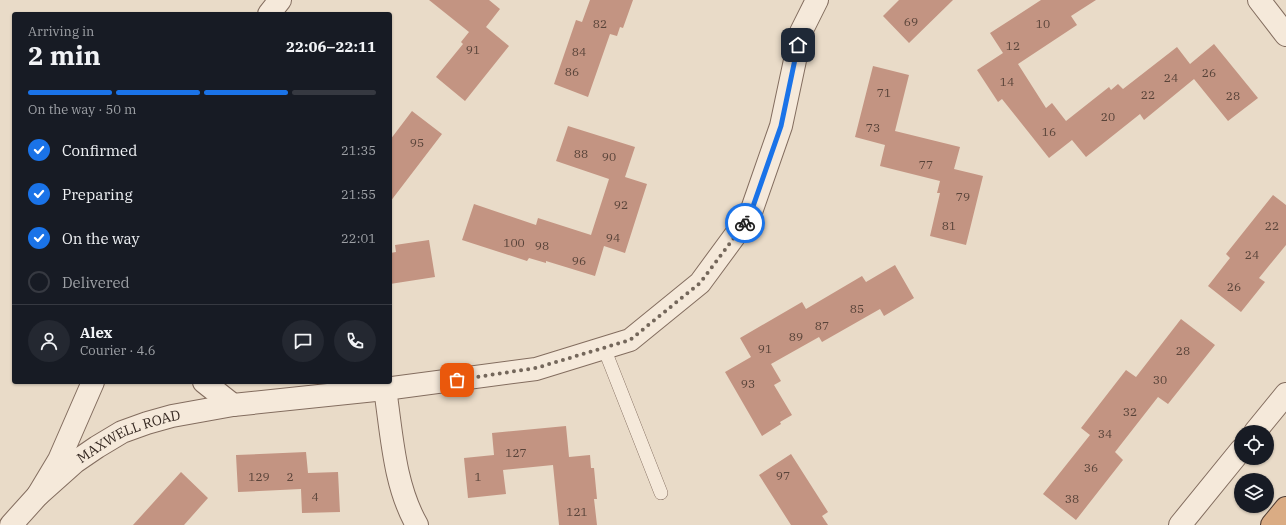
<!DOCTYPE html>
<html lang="en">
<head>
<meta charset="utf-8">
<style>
	:root { --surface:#171b24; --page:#242831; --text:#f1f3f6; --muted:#9ea1a6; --line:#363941; --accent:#1a73e8 }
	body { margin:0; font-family:"IBM Plex Serif",serif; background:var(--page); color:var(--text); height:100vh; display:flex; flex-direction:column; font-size:15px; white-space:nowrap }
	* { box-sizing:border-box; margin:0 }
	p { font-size:13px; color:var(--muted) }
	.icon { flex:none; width:22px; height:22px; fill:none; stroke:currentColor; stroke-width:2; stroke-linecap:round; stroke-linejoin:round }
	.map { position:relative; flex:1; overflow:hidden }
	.sheet { position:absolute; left:12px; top:12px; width:380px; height:372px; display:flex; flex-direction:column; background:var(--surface); border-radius:4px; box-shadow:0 1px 3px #0004 }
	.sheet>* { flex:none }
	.tools { position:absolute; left:1234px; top:425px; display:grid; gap:8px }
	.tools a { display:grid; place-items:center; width:40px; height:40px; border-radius:50%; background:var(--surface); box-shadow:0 1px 3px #0004; font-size:20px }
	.pin { position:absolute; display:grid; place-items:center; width:34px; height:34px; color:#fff; margin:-17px; border-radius:8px; box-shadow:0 2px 6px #0006 }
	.courier { position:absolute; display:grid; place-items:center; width:40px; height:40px; margin:-20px; border:3px solid #1a73e8; border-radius:50%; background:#fff; color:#222; box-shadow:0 1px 5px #0007 }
	.overview em { font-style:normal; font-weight:700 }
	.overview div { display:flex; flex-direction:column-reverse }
	.overview { display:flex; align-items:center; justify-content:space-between; height:68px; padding:0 16px }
	h1 { font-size:26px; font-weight:700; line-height:30px }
	.bar { display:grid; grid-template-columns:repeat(4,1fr); gap:6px 4px; align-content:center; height:48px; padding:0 16px }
	.bar i { height:5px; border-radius:3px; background:var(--line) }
	.bar .selected { background:var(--accent) }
	.bar p { grid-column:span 4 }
	.line { display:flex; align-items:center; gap:10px; padding:0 16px; border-top:1px solid var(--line) }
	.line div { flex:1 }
	.round { display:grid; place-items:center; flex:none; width:42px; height:42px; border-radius:21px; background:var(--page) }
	ol { padding:0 16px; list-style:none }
	li { display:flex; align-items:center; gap:12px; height:44px }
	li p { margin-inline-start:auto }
	li .icon { padding:4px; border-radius:50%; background:var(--accent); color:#fff; stroke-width:4 }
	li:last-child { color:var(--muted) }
	li i { width:22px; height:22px; border:2px solid var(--line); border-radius:50% }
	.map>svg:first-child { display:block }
	.building { fill:#c39482 }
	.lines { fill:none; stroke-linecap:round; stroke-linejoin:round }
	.service-casing { stroke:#836d5f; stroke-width:14 }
	.minor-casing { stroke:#836d5f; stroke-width:24 }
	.trunk-casing { stroke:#513d33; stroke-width:24 }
	.service { stroke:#f5e9da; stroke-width:13 }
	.minor { stroke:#f5e9da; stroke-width:22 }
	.trunk { stroke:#daac84; stroke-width:22 }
	.done { stroke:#74675b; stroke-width:4; stroke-dasharray:0 7.2 }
	.route { stroke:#1a73e8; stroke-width:5 }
	.labels { text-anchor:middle; stroke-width:3.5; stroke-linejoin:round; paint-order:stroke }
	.number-label { font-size:12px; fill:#584339 }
	.street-label { font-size:14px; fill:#352821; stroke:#f1e6d6 }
</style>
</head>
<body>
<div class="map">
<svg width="1286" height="525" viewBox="0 0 1286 525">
	<rect width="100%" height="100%" fill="#e9dbc8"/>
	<!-- building -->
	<path class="building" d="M429,0H489L500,9L486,27L509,46L465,101L436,77L463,44L461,42L469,32Z
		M590,0H633L623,28L620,27L617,36L610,34L588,97L554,84L576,20L582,22Z
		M899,0H953L909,43L883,16Z
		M1041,0H1096L1071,16L1077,25L1018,64L1046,108L1052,103L1066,121L1109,87L1111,90L1118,84L1123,89L1177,47L1190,64L1214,44L1258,98L1228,121L1194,79L1144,120L1140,114L1086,157L1072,140L1049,158L1002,99L998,102L977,70L1003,53L990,33Z
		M873,66L909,75L895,131L960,147L954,169L983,176L966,245L930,236L940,193H937L940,181L880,166L885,145L855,137Z
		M412,111L442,134L390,202V140Z
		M568,126L635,147L625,177L647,184L625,253L604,246L595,276L546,261V263L529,258L527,261L462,240L474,204L536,225L538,218L591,235L609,179L556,161Z
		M1273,195L1286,205V245L1259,278L1265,282L1241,312L1208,286L1230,258L1226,254Z
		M429,240L435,277L390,284V253L396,252L395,245Z
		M895,265L914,298L884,316L880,309L822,342L819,337L771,364L781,381L774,385L792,415L780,422L781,424L762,436L725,372L751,357L740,338L802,302L806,309L862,276L866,282Z
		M1181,319L1215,345L1168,404L1158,397L1115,452L1123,460L1076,520L1043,494L1090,435L1081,428L1126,370L1136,377Z
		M566,426L569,457L590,455L591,468H594L597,499H594L597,525H559L553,465L503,470L506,494L468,498L464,458L494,455L492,433Z
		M306,452L308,473L338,472L340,512L302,513L301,489L238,492L236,455Z
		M791,454L828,512L822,516L828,525H791L759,475Z
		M181,472L208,498L184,525H133Z"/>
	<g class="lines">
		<defs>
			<path id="service" d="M604,348L661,493"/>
			<g id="minor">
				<path d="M1259,0L1286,35"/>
				<path d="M269,14L280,0"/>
				<path d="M204,382L233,405"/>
				<path d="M385,389C392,435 394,485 417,525"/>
				<path d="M1255,432L1286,394"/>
				<path id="s1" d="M38,495L75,462L97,447L122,432L147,423L172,416L233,405L385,389L536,369L630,340L700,283L750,215L781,126L801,32L817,0"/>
				<path d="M11,525L38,495L59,460L93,382"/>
				<path d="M1180,525L1241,450"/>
			</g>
			<path id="trunk" d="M1272,525L1286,508"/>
		</defs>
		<!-- service casing -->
		<use href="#service" class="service-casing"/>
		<!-- minor casing -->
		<use href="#minor" class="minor-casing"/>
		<!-- trunk casing -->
		<use href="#trunk" class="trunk-casing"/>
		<!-- service -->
		<use href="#service" class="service"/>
		<!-- minor -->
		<use href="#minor" class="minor"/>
		<!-- trunk -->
		<use href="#trunk" class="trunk"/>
	</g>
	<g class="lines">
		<!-- done -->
		<path class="done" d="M457,380L536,368L630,340L700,283L745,223"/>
		<!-- route -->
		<path class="route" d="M745,223L750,215L781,126L798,45"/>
	</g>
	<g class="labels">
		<!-- number labels -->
		<g class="number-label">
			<text x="911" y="26">69</text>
			<text x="600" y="28">82</text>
			<text x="1043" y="28">10</text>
			<text x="1013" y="50">12</text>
			<text x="473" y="54">91</text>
			<text x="579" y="56">84</text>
			<text x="572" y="76">86</text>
			<text x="1209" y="77">26</text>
			<text x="1171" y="82">24</text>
			<text x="1007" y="86">14</text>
			<text x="884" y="97">71</text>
			<text x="1148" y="99">22</text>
			<text x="1233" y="100">28</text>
			<text x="1108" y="121">20</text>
			<text x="873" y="132">73</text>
			<text x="1049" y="136">16</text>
			<text x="417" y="147">95</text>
			<text x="581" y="158">88</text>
			<text x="609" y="161">90</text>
			<text x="926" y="169">77</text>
			<text x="963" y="201">79</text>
			<text x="621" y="209">92</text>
			<text x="949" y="230">81</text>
			<text x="1272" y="230">22</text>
			<text x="613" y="242">94</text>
			<text x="514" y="247">100</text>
			<text x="542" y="250">98</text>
			<text x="1252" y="259">24</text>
			<text x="579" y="265">96</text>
			<text x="1234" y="291">26</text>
			<text x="857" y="313">85</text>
			<text x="822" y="330">87</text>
			<text x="796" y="341">89</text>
			<text x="765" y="353">91</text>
			<text x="1183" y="355">28</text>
			<text x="1160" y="384">30</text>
			<text x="748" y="388">93</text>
			<text x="1130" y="416">32</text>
			<text x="1105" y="438">34</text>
			<text x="516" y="457">127</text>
			<text x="1091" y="472">36</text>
			<text x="783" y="480">97</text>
			<text x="259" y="481">129</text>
			<text x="290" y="481">2</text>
			<text x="478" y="481">1</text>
			<text x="315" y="501">4</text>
			<text x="1072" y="503">38</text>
			<text x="577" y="516">121</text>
		</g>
		<!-- street labels -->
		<g class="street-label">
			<text dy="5" stroke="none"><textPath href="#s1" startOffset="110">MAXWELL ROAD</textPath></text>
		</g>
	</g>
</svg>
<div class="tools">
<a><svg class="icon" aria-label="locate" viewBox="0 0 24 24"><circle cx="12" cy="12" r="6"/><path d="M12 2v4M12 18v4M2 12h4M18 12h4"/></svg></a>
<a><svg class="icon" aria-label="layers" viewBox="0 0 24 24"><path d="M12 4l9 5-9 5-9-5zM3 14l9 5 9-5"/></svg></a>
</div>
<div class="pin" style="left:457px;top:380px;background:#ea580c"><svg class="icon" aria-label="bag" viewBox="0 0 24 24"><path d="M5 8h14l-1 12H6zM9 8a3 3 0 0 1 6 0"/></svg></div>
<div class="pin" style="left:798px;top:45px;background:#1f2937"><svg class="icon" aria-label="home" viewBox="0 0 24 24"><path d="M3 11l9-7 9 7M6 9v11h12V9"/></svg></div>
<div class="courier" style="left:745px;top:223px"><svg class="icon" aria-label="bike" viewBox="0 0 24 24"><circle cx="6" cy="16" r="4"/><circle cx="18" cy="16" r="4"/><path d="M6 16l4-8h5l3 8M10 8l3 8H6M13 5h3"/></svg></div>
<section class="sheet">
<div class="overview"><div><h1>2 min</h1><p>Arriving in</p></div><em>22:06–22:11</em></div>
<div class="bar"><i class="selected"></i><i class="selected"></i><i class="selected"></i><i></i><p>On the way · 50 m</p></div>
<ol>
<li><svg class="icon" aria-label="check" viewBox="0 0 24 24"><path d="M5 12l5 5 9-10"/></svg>Confirmed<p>21:35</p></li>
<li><svg class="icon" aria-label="check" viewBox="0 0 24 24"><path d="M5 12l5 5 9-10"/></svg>Preparing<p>21:55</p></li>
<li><svg class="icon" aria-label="check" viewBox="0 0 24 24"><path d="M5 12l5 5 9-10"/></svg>On the way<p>22:01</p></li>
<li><i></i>Delivered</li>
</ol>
<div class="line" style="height:72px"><a class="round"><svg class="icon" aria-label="person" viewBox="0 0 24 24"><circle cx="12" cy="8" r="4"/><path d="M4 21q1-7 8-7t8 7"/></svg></a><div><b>Alex</b><p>Courier · 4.6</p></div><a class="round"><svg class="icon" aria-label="chat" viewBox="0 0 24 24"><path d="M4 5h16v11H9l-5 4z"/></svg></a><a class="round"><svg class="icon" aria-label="phone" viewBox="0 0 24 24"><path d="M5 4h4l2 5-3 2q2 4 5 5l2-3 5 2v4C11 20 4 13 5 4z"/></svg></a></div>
</section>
</div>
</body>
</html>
